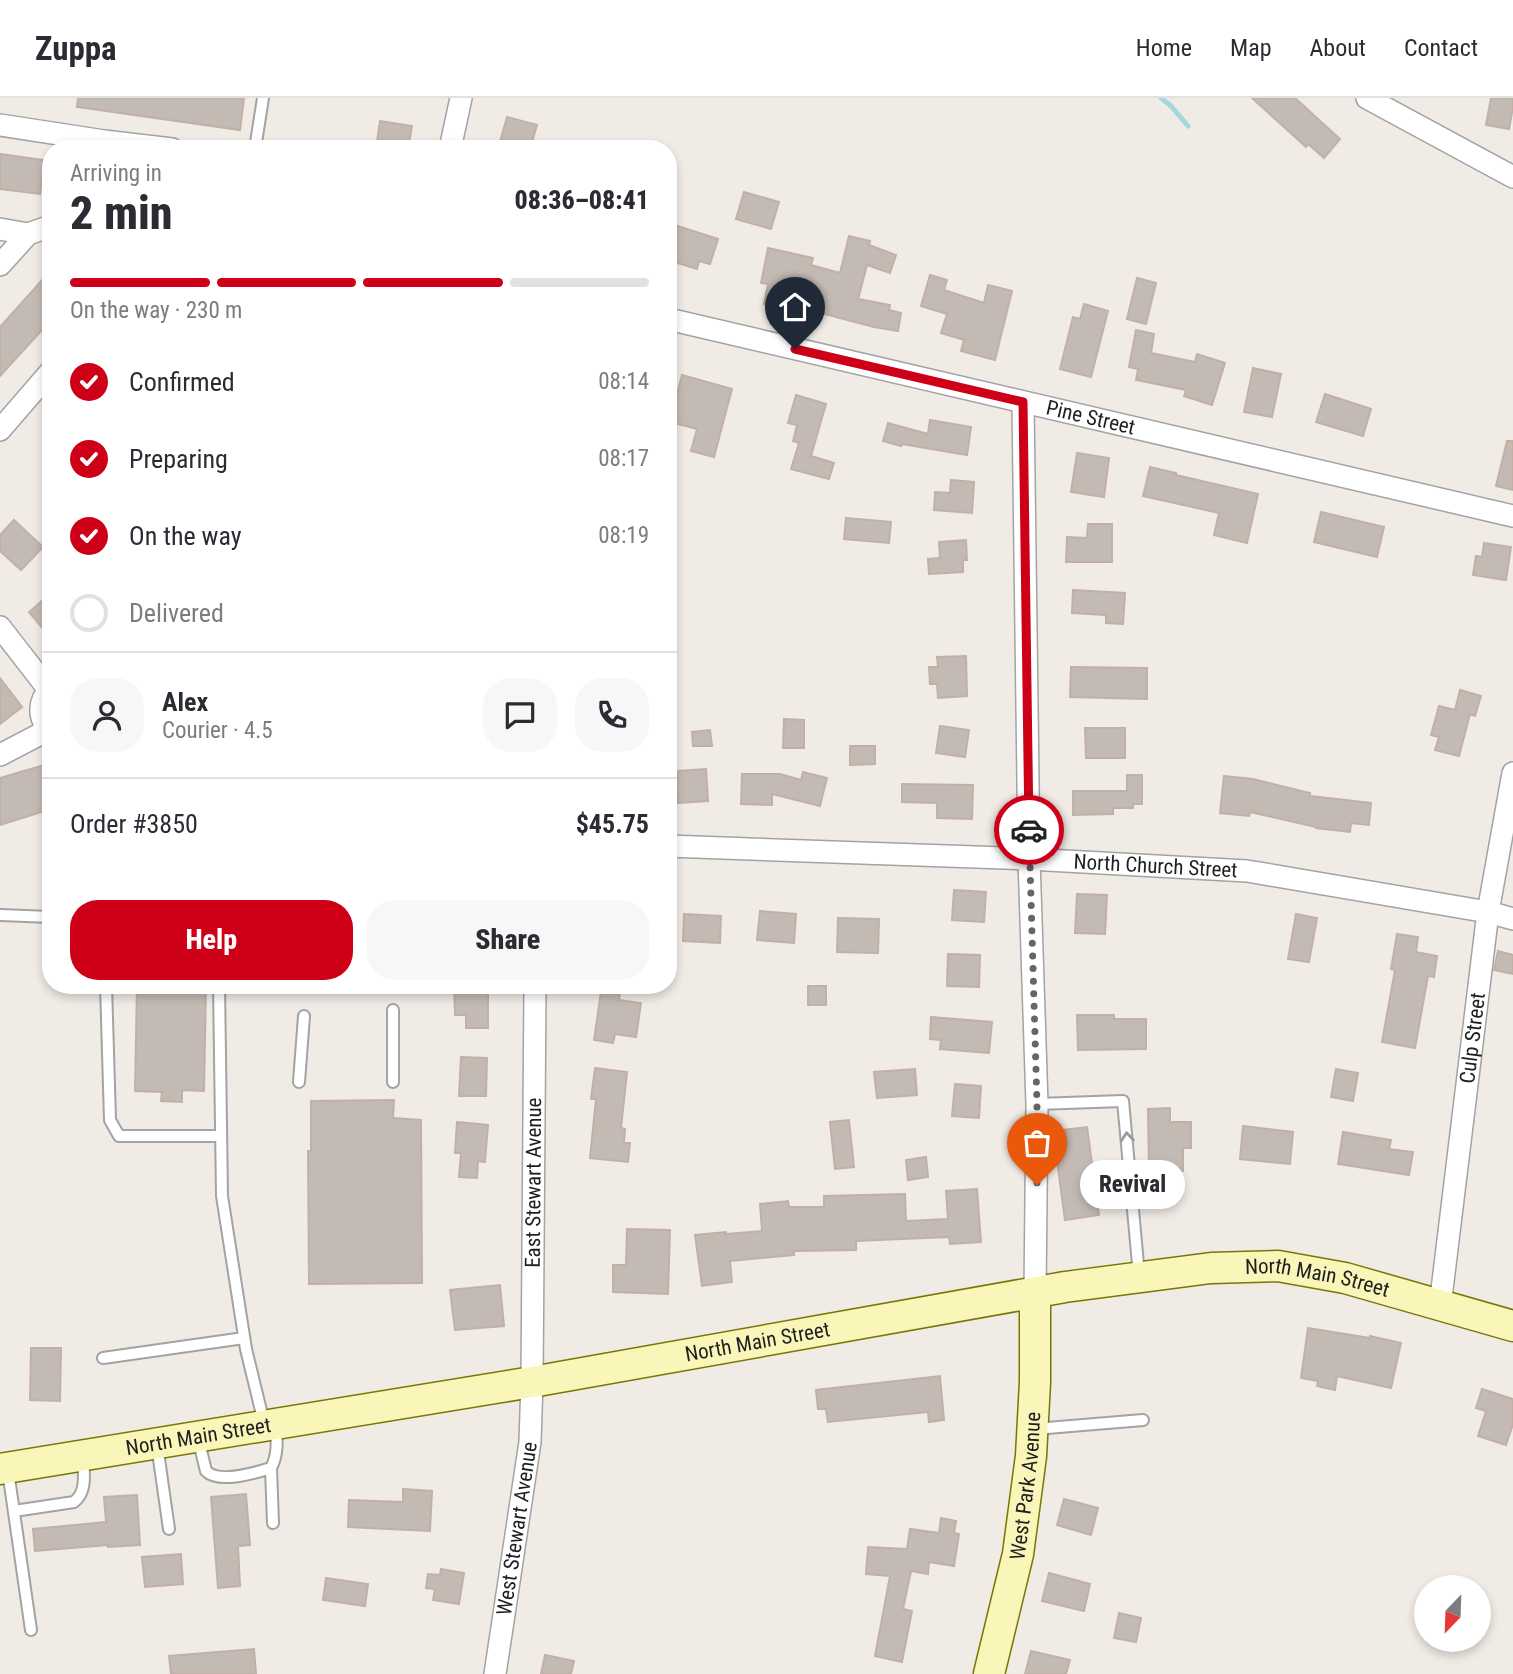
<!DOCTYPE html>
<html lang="en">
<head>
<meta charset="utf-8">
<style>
	:root { --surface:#fff; --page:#f7f7f7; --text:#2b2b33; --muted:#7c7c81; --line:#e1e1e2; --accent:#ce0017 }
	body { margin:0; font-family:"Roboto Condensed",sans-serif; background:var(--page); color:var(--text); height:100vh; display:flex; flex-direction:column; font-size:26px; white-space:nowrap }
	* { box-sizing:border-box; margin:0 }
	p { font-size:23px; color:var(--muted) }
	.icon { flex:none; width:38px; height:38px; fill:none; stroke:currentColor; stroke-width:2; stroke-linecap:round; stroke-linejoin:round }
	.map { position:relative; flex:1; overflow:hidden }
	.sheet { position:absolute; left:42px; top:42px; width:635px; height:854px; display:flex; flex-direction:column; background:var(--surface); border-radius:28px; box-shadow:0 4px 10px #0003 }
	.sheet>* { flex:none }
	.needle { width:46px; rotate:203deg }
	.fabs { position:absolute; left:1414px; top:1477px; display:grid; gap:14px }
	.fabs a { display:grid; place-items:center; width:77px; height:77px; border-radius:50%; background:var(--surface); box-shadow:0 4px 10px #0003; font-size:35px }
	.pin { position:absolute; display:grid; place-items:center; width:60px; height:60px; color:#fff; margin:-72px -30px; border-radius:50% 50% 50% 0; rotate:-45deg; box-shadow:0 0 7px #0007 }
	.pin .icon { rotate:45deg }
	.courier { position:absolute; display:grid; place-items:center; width:70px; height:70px; margin:-35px; border:5px solid #ce0017; border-radius:50%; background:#fff; color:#222; box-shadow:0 2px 9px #0007 }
	.bubble { position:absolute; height:49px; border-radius:24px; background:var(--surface); box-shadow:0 4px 10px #0003; font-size:23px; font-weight:800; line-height:49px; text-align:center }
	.summary em { font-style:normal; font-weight:800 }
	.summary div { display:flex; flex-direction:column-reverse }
	.summary { display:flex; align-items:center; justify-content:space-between; height:119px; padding:0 28px }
	h1 { font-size:46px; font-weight:800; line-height:52px }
	.bar { display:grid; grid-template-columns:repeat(4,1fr); gap:10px 7px; align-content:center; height:84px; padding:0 28px }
	.bar i { height:9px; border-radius:5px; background:var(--line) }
	.bar .on { background:var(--accent) }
	.bar p { grid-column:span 4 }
	.line { display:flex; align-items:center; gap:18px; padding:0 28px; border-top:2px solid var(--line) }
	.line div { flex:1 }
	.round { display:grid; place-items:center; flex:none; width:74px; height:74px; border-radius:28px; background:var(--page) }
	ol { padding:0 28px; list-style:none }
	li { display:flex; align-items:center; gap:21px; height:77px }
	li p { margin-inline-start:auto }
	li .icon { padding:7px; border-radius:50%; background:var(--accent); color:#fff; stroke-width:4 }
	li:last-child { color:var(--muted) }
	li i { width:38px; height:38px; border:4px solid var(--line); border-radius:50% }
	.primary-button { display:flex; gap:14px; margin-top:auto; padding:14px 28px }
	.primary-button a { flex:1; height:80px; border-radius:28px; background:var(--accent); color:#fff; font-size:28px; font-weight:800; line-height:80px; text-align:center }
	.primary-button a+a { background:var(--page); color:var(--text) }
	header { display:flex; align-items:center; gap:42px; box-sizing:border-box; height:98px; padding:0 35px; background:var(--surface); border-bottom:2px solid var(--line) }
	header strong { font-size:33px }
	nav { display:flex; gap:38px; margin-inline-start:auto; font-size:24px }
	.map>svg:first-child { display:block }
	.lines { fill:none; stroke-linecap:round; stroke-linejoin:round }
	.stream { stroke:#a5d7dd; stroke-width:5 }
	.building { fill:#c4bab4; stroke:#c2b0a7; stroke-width:2 }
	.service-casing { stroke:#a3a3a3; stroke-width:14 }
	.minor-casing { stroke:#a3a3a3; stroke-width:24 }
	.secondary-casing { stroke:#777704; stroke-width:33 }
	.service { stroke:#fff; stroke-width:10 }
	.minor { stroke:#fff; stroke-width:21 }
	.secondary { stroke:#faf6b9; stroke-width:30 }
	.oneway { stroke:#9a9a9a }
	.done { stroke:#686664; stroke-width:7; stroke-dasharray:0 12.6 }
	.route { stroke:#ce0017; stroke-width:9 }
	.labels { text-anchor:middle; stroke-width:7; stroke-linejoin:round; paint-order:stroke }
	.street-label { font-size:21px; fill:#1f1f1f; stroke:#fff }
</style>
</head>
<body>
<header>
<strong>Zuppa</strong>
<nav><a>Home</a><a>Map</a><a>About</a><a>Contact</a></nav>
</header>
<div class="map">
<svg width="1513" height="1576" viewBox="0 0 1513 1576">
	<rect width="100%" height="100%" fill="#f0ebe5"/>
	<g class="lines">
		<!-- stream -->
		<path class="stream" d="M1161,0L1171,8L1188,28"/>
	</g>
	<!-- building -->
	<path class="building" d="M78,0H244L240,32L77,9Z
		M1252,0H1295L1340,41L1324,60L1308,46L1306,49Z
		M1491,0H1513V9L1509,31L1486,27Z
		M507,19L537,27L530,51H498Z
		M380,23L412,28L408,51H376Z
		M0,56L44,62L40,96L0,91Z
		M744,94L779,104L771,131L736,121Z
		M668,125L718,141L710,166L699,163L697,171L668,162Z
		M849,138L870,143L869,147L896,157L890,175L867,167L858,201L890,207L889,212L901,215L898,233L874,229L802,210L801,214L764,206L768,186L761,185L768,150L813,160L811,167L840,175Z
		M51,172V222L0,278V229Z
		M930,177L947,182L944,192L984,205L988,187L1012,193L995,262L961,253L964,242L941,235L947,216L921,208Z
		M1137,180L1156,185L1146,226L1127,221Z
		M1084,206L1108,213L1091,279L1060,271L1073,219L1080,221Z
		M1136,232L1154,236L1151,255L1195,264L1197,256L1225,265L1212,307L1184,298L1186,292L1136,282L1138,271L1129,269Z
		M1253,270L1281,276L1272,319L1244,314Z
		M682,277L732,291L714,359L691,353L697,331L670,324Z
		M1325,296L1371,311L1363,338L1316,324Z
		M796,297L826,306L811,358L834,365L829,381L791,371L799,345L793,343L797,327L788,325Z
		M930,322L971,329L967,357L902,346L901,348L883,343L888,325L928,336Z
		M1507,343H1513V392L1496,388Z
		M1077,355L1109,360L1104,399L1071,394Z
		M1150,369L1176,375V377L1258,396L1247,445L1214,437L1219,415L1143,398Z
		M951,382L974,384L972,415L934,412L935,394L950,395Z
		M1321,414L1384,429L1377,459L1314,444Z
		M846,420L891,424L889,445L844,441Z
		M14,422L43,449L21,472L0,453V437Z
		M1088,426H1112V464H1066L1067,439L1087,440Z
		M966,442L967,462H963V474L929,476L928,461L940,460L939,444Z
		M1484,445L1511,449L1506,482L1473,477L1476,458L1482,459Z
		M1073,492L1125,495L1123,526L1106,525V517L1072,515Z
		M51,495V540L29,514Z
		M966,558L967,598L938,600L937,586H930L929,569H938L937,559Z
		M1071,569L1147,570V601L1070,599Z
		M0,580L22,609L0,626Z
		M1460,592L1481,598L1475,618L1470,616L1459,658L1435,652L1439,639L1431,637L1439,608L1455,612Z
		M784,621L804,622V650H783Z
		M940,628L969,632L965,659L936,655Z
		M1085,630H1125V660H1086Z
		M710,632L712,648H693L692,634Z
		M850,648H875V666L850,667Z
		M51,665V711L0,727V680Z
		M706,671L708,703L678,705L677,673Z
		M803,674L827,680L820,708L772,696V707L741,706L742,676H780L801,682Z
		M1127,677H1142V706H1133V710H1113V716L1073,717V693H1127Z
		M1224,678L1253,681L1310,695V698L1371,705L1369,727L1351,725L1350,734L1316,730V729L1250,714L1249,718L1220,715Z
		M902,686L973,687L972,721L937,720V705L902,704Z
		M954,792L986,794L984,824L952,822Z
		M1077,796L1107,797L1105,836L1075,835Z
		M760,813L796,816L794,845L757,842Z
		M684,816L721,818L720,845L683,843Z
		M1296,816L1317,820L1309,864L1288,861Z
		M838,820L879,821L878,855L837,854Z
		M1397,836L1418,839L1416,854L1437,858L1434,879L1428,878L1415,950L1382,944L1395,872L1391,871Z
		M1498,853L1513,857V876L1494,872Z
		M948,856L980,857L979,889L947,888Z
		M137,887H206L204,993L182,992V1004L161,1003L162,994L135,993Z
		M462,887H488V930H466V917H455L454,888Z
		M602,887H621L619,902L641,905L636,939L615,936L613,945L594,942Z
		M808,888H826V907H808Z
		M1077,917H1114V921H1146V951L1078,952Z
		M931,919L992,924L989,955L940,951L941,942L930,941Z
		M461,959L487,960L486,998H459Z
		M595,970L627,974L621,1030L625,1031L624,1045H630L628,1064L590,1060L596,1001H591Z
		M915,971L917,997L877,1000L874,974Z
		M1336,971L1358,975L1353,1003L1331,999Z
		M955,986L981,988L979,1020L952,1018Z
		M394,1002L393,1020L421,1022L422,1185L309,1186L308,1053H311V1003Z
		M1170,1010V1024H1191V1050H1183V1073H1149L1148,1011Z
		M849,1022L854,1069L835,1071L830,1024Z
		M457,1024L488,1027L485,1064L478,1063L477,1080L459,1079L461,1055H455Z
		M1243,1028L1293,1034L1290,1066L1240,1061Z
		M1087,1029L1099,1117L1065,1122L1053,1033Z
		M1343,1034L1391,1042L1389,1051L1413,1054L1409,1077L1338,1066Z
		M926,1059L928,1079L908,1082L906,1062Z
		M977,1091L981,1144L950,1146L949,1139L856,1143V1152L794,1153V1157L730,1163L732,1184L702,1188L695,1137L726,1134V1136L762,1133L760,1106L788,1103L789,1109H824V1098L905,1096L906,1123L948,1121L946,1093Z
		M627,1131L670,1132L668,1196L613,1194V1167H626Z
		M500,1187L504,1228L455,1232L450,1192Z
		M1308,1230L1370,1240V1238L1401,1245L1391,1290L1337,1278L1335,1292L1317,1288L1318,1283L1301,1280Z
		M31,1250H61L60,1303L30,1302Z
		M940,1278L944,1322L929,1324L928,1314L828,1324L826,1311H818L816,1292Z
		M1482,1291L1513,1301V1326L1506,1347L1478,1338L1486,1313L1476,1310Z
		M403,1391L432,1393L430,1433L348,1429L349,1402L403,1404Z
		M246,1396L250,1447L238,1448L240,1488L218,1490L211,1399Z
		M137,1397L140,1447L108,1449V1447L35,1453L33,1431L106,1424L104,1399Z
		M1064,1401L1098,1410L1091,1437L1057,1427Z
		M941,1420L956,1423L954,1435L959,1436L954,1468L929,1464L928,1476L911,1473L903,1511L912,1513L902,1564L875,1558L890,1478L866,1476L868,1449L907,1451L910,1431L939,1435Z
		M181,1456L183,1486L145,1489L142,1459Z
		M441,1471L464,1475L459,1506L433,1502L435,1491L426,1490L428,1476L440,1477Z
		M1049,1475L1090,1486L1084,1513L1042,1503Z
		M326,1480L368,1486L365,1508L323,1502Z
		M1119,1515L1141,1520L1136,1544L1114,1540Z
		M254,1551L256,1576H171L169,1558Z
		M1031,1553L1070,1562L1066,1576H1025Z
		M545,1557L574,1563L571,1576H541Z"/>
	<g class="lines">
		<defs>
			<path id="service" d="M255,51L263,0
				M0,817L51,819
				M106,887L110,1022L119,1038H221
				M219,887L222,1098L246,1251L264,1325
				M299,984L304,918
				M393,984V912
				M1037,1006L1123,1003L1139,1177
				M103,1260L244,1240
				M1035,1331L1143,1322
				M198,1340L206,1373C219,1386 255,1375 271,1370C278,1357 277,1343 276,1328
				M157,1347L169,1431
				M271,1370L273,1425
				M8,1373L31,1532
				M14,1413L74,1404C87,1394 84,1376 83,1360"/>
			<g id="minor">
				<path d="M1367,0L1513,79"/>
				<path d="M0,27L104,43L172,51"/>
				<path d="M450,51L461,0"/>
				<path d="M0,131L28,136"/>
				<path d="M0,167L28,136L51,128"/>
				<path id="s1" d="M668,221L1513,418"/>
				<path d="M1023,304L1029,761L1037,1006L1035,1195"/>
				<path d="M0,332L51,273"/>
				<path d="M0,529L49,592"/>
				<path d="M51,590C38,603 37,620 51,633"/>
				<path d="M0,657L48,632"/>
				<path id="s2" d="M668,748L1029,761L1247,773L1488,814L1513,821"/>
				<path id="s3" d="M1440,1208L1488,814L1513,675"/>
				<path id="s4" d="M495,1576L530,1344L532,1284L535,887"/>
			</g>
			<g id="secondary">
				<path id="s5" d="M0,1371L532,1284L1065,1189L1211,1170L1278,1168L1345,1180L1513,1228"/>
				<path id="s6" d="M989,1576L1018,1456L1031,1358L1035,1284V1195"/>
			</g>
		</defs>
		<!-- service casing -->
		<use href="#service" class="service-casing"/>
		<!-- minor casing -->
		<use href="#minor" class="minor-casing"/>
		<!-- secondary casing -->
		<use href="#secondary" class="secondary-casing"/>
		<!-- service -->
		<use href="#service" class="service"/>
		<!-- minor -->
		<use href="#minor" class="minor"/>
		<!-- secondary -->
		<use href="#secondary" class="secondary"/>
	</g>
	<!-- one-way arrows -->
	<defs><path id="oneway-chevron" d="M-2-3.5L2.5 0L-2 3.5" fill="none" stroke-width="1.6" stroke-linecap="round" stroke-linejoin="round" transform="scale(1.75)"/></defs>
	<use class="oneway" href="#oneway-chevron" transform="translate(1127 1039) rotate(-95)"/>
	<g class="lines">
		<!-- done -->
		<path class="done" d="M1029,732L1037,1006V1087"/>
		<!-- route -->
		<path class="route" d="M795,251L1023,304L1029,732"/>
	</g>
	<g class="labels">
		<!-- street labels -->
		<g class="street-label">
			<text dy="7" stroke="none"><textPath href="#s1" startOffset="434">Pine Street</textPath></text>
			<text dy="7" stroke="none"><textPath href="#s2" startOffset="488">North Church Street</textPath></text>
			<text dy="7" stroke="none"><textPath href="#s3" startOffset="270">Culp Street</textPath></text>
			<text dy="7" stroke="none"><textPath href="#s4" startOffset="494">East Stewart Avenue</textPath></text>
			<text dy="7" stroke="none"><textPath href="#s5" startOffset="1335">North Main Street</textPath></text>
			<text dy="7" stroke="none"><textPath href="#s5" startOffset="768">North Main Street</textPath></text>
			<text dy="7" stroke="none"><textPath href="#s5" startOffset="201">North Main Street</textPath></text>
			<text dy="7" stroke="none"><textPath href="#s6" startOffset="192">West Park Avenue</textPath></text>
			<text dy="7" stroke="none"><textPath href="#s4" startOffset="147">West Stewart Avenue</textPath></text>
		</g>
	</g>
</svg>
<div class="fabs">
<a><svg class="needle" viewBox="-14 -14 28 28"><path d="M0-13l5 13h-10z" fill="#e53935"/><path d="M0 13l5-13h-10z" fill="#7c7c81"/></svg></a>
</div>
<div class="pin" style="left:1037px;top:1087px;background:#ea580c"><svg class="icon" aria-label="bag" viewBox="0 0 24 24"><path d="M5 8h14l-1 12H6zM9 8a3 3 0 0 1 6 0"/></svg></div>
<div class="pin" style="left:795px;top:251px;background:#1f2937"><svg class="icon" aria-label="home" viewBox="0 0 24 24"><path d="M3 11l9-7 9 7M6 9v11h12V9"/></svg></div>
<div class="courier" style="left:1029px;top:732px"><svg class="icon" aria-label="car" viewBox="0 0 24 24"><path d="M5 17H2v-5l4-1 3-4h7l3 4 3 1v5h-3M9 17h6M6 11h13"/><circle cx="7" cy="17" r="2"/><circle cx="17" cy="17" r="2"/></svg></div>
<div class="bubble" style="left:1080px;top:1062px;width:105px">Revival</div>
<section class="sheet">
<div class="summary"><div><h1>2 min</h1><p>Arriving in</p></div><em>08:36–08:41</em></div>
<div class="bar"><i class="on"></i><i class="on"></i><i class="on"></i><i></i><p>On the way · 230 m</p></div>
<ol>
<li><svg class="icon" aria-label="check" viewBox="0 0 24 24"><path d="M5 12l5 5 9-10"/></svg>Confirmed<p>08:14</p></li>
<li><svg class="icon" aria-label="check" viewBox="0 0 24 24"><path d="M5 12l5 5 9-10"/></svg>Preparing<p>08:17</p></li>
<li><svg class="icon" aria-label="check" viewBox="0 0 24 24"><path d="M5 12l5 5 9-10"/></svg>On the way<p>08:19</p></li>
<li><i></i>Delivered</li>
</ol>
<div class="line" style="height:126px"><a class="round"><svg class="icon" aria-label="person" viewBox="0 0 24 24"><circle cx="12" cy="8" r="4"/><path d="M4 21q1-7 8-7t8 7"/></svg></a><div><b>Alex</b><p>Courier · 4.5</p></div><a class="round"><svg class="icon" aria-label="chat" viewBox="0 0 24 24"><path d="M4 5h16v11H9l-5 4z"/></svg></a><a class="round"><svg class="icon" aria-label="phone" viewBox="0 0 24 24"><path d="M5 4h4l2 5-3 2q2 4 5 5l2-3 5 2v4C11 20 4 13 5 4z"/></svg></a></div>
<div class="line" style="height:91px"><div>Order #3850</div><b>$45.75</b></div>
<div class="primary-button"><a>Help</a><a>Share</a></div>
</section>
</div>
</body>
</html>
